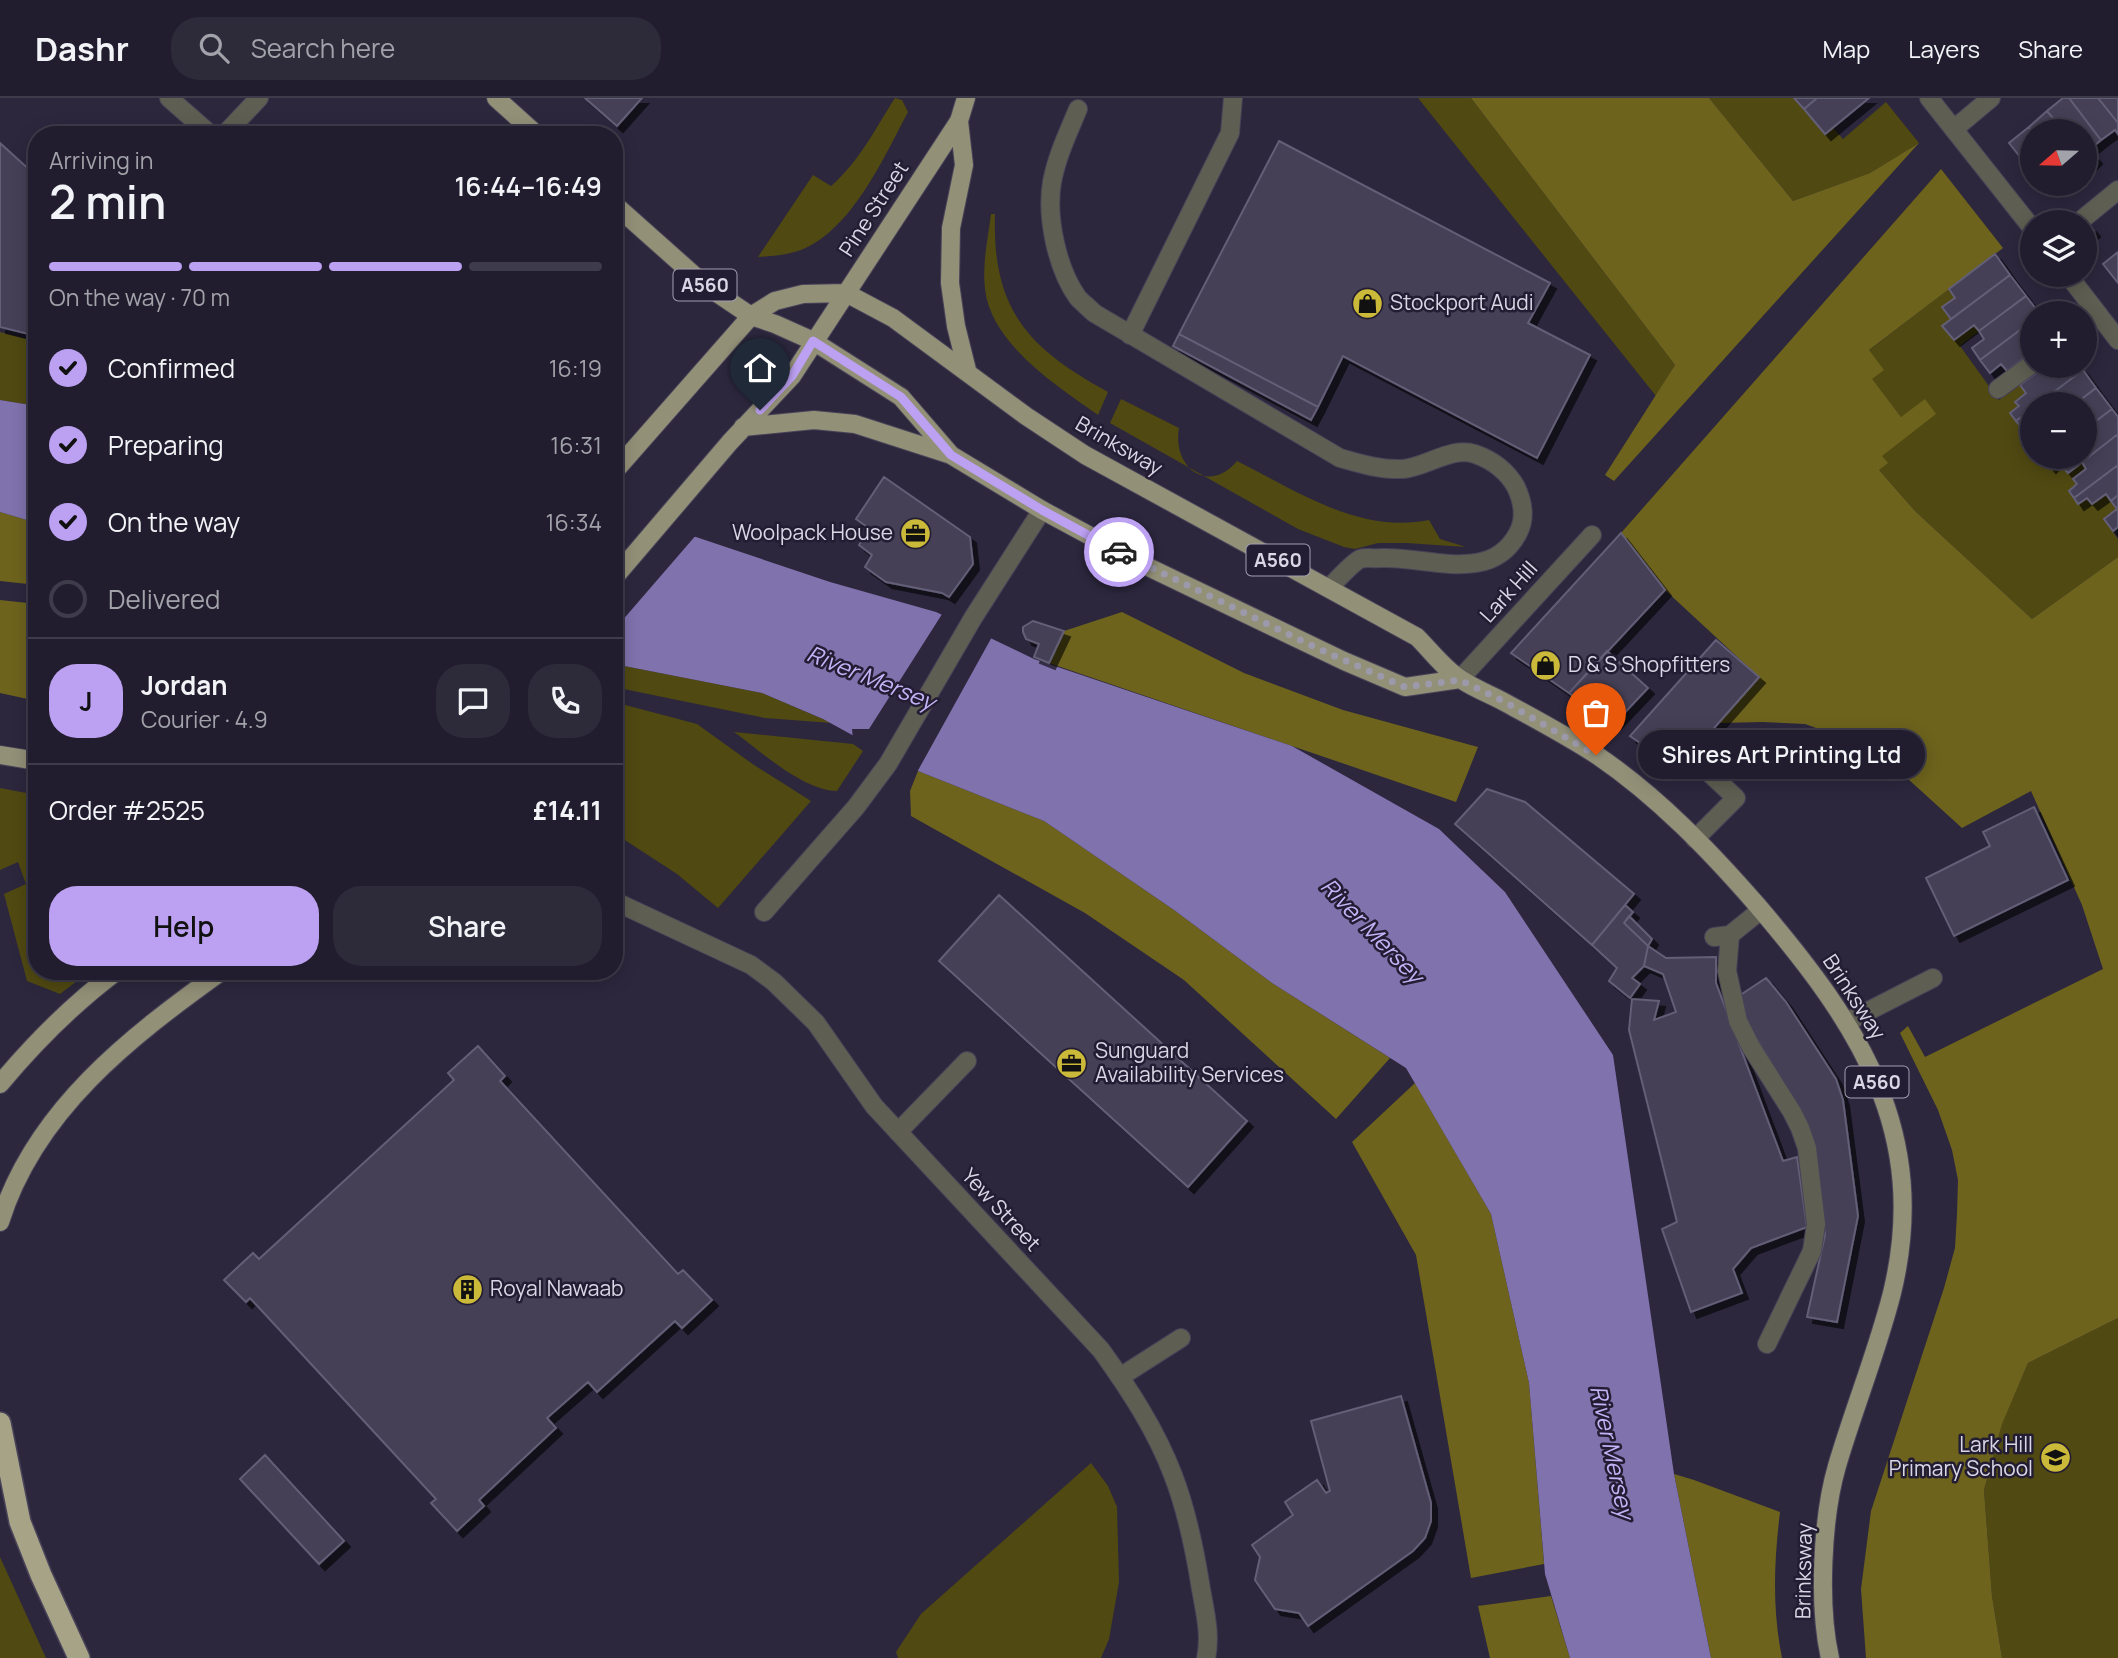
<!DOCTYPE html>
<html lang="en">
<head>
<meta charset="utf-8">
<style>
	:root { --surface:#211d2e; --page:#2d2a3a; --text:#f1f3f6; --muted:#a2a2aa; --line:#3e3b4a; --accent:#bca0f2 }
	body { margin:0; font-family:Manrope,sans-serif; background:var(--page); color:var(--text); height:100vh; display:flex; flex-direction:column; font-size:26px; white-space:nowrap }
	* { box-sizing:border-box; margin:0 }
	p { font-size:23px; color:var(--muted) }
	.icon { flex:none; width:38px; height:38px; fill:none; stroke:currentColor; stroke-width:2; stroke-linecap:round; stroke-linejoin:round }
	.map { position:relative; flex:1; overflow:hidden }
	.details { position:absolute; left:28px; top:28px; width:595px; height:854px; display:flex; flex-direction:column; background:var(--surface); border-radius:28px; box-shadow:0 4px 18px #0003,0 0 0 2px var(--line) }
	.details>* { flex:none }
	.needle { width:46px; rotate:250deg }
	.fabs { position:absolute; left:2020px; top:21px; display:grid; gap:14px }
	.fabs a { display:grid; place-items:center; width:77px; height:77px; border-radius:50%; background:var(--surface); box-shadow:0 4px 18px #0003,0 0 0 2px var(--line); font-size:35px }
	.pin { position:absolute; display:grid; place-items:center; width:60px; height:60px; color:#fff; margin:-72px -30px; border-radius:50% 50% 50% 0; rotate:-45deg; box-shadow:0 0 7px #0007 }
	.pin .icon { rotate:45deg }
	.courier { position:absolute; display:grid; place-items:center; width:70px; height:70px; margin:-35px; border:5px solid #bca0f2; border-radius:50%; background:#fff; color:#222; box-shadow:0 2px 9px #0007 }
	.bubble { position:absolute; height:49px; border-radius:24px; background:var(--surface); box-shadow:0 4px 18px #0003,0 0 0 2px var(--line); font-size:23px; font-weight:600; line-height:49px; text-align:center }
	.summary em { font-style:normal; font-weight:600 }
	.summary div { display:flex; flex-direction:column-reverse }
	.summary { display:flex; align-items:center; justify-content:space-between; height:119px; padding:0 21px }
	h1 { font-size:46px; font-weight:600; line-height:52px }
	.bar { display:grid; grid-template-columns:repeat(4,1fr); gap:10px 7px; align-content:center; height:84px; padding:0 21px }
	.bar i { height:9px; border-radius:5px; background:var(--line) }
	.bar .active { background:var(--accent) }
	.bar p { grid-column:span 4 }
	.line { display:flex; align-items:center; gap:18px; padding:0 21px; border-top:2px solid var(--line) }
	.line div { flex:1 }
	.round { display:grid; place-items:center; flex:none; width:74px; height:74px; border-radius:28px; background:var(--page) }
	ol { padding:0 21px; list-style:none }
	li { display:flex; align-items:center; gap:21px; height:77px }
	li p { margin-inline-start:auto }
	li .icon { padding:7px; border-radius:50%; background:var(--accent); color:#111; stroke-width:4 }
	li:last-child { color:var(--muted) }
	li i { width:38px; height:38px; border:4px solid var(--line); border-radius:50% }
	.primary-button { display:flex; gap:14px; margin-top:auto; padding:14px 21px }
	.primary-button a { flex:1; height:80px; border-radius:28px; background:var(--accent); color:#111; font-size:28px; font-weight:600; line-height:80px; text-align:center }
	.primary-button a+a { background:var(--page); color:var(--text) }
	header { display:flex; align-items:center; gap:42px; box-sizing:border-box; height:98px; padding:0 35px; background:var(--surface); border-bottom:2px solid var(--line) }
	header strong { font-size:33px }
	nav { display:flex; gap:38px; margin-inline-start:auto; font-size:24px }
	.search { width:490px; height:63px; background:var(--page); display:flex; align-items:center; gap:18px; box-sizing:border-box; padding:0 24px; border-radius:28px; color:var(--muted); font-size:26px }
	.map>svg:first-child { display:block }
	.green { fill:#504912 }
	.forest { fill:#6d631d }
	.water { fill:#8072ad }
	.pier { fill:#2c273d }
	.building { fill:#443f56; stroke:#635e77; stroke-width:2; filter:url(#shadow) }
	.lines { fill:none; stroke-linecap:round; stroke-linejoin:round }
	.lane-casing { stroke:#484358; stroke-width:20 }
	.street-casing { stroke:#484358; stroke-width:20 }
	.primary-casing { stroke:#484358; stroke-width:20 }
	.highway-casing { stroke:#484358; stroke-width:24 }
	.lane { stroke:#5f5e52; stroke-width:18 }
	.street { stroke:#5f5e52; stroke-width:18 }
	.primary { stroke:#939078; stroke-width:18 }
	.highway { stroke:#a7a387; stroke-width:21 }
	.done { stroke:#9c99aa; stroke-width:7; stroke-dasharray:0 12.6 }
	.route { stroke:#bca0f2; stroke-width:9 }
	.labels { text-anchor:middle; stroke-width:5; stroke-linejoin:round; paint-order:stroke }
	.shield { fill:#231d33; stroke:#a29eb0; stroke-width:2 }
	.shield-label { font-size:19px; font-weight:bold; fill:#d9d6e5 }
	.street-label { font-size:21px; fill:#d9d6e5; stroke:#231d33 }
	.poi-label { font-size:21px; fill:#d9d6e5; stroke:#231d33; text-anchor:start }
	.water-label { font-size:23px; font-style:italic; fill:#c2b3f7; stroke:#231d33 }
</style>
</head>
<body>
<header>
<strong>Dashr</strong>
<div class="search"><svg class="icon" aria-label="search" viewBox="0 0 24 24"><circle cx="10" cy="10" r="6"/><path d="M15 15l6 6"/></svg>Search here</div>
<nav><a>Map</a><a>Layers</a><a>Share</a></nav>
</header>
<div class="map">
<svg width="2118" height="1560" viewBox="0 0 2118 1560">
	<defs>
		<filter id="shadow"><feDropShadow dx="6" dy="6" stdDeviation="0" flood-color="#0009"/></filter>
	</defs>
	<rect width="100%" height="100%" fill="#2c273d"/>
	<!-- green -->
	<path class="green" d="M895,0L902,2L908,14C884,59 852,132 801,152C787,157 773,158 758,159L813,77L831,88C859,64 875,31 895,0Z
		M1418,0H1471L1675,267L1656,298Z
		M1709,0H1794L1825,36L1833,30L1843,41L1886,4L1919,45L1870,75L1793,103Z
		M991,116H995C992,212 1028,250 1108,294L1098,317C1057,288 991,246 985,191C982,166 988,140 991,116Z
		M1949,191L1955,200L1942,209L1951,221L1943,228L1954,242L1974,227L1979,233L1960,248L1999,302L2020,287L2026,295L2015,304L2019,308L2021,329L2029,323L2032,327V359H2042L2050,368L2057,362L2068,375L2082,364L2086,371L2073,381L2077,386L2069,393L2078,406L2087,400L2092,406L2106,396L2117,411L2104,421L2118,441V459L2032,521L1915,413L1879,372L1881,358L1901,319L1871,281L1868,253Z
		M0,234L37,244V308L0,302Z
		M1121,301L1179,330C1172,370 1209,397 1237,363C1297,393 1359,436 1429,422L1440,441L1466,449L1406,445H1378L1355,451L1344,449L1298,431L1110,325Z
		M614,566L762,595L832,625L765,620L614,589Z
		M614,604L697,626L754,667L811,703L718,810L677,776L614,735Z
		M734,634L853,646L863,653L837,693C802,692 762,654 734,634Z
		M0,690L37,697V873H90L60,896L27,883L4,796L26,786L18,764L0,772Z
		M2118,1220V1560H2002L1992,1498L1984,1392L2002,1325L2028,1265Z
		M1091,1365L1108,1388L1117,1409L1119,1484L1109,1541L1101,1560H898L896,1554L921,1516Z
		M0,1459L46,1560H0Z"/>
	<!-- forest -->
	<path class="forest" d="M1471,0H1709L1793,103L1870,75L1919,45L1614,383L1605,377L1675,267Z
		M1941,71L2003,150L1869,252L1884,272L1872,281L1901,319L1925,301L1936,316L1882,358L1888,365L1879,372L1915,413L2032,521L2118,459V1220L2028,1265L2002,1326L1984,1392L1992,1498L2002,1560H1866L1861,1491L1871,1413L1944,1190L1955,1150L1957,1116L1958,1082L1952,1052L1938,1012L1900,935L1908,928L1925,959L2103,871L2082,807L2031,693L1962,730L1875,651L1805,626L1763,624L1719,625L1759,579L1665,492L1621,435Z
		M0,414L37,425V487L0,483Z
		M0,502L37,506V603L0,595Z
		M1122,514L1244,575L1343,612L1478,649L1456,704L1049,565L1064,533Z
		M918,673L1044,723L1174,812L1272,885L1390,960L1336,1021L1184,882L1085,815L911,718L910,693Z
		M1415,985L1491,1116L1529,1285L1544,1466L1471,1480L1416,1157L1352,1044Z
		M1674,1376L1694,1382L1780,1414C1774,1464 1772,1510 1782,1560H1711Z
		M1551,1498L1570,1560H1490L1478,1508Z"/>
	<!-- water -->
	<path class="water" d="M0,302L37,308V425L0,414Z
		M614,407L690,437L830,484L936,514L1034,561L1292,648L1439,731L1505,794L1613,957L1674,1376L1711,1560H1570L1545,1476L1529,1285L1491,1116L1406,970L1272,885L1174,812L1044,723L918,673L823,621L762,595L614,566Z"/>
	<!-- pier -->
	<path class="pier" d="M614,403L697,436L614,532Z
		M944,513L993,537L916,676L853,641L852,631H869Z"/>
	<!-- building -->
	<path class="building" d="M585,0H642L617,28Z
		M1794,0H1817L1804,11Z
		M1817,0H1869L1825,36L1804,11Z
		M2063,0H2069L2101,42L2089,52L2096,60L2090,66L2084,59V33H2064L2047,13Z
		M2069,0H2098L2118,25V36L2115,32L2101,42Z
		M2098,0H2118V25Z
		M2047,13L2064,33H2032L2029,29Z
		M2029,29L2032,33V74L2009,45Z
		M1279,43L1550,185L1528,225L1590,257L1537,360L1343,258L1318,309L1179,236Z
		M0,45L34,76L37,74V238L0,229Z
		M2089,127L2094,133L2084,142V131Z
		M2118,154V185L2103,166Z
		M1995,156L2010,177L1951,221L1942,209L1955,200L1949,191Z
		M2010,177L2026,198L1979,233L1974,227L1954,242L1942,228Z
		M2026,198L2039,215H2032V223L1980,262L1972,250L1984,241L1979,233Z
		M2032,223V254L2007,273L2001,266L1990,275L1980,262Z
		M1179,236L1318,309L1311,322L1173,248Z
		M2045,268H2079L2083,272L2038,306H2032V311L2016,323L2010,315L2019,308L2015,304L2026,295L2020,287Z
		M2083,272L2096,290L2075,306H2038Z
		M2096,290L2112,311L2084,332V306H2075Z
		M2032,311V327L2029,323L2021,329L2016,323Z
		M2112,311L2118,319V336L2068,375L2057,362L2050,369L2044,362L2049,359H2084V332Z
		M2118,336V367L2074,400L2069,393L2077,386L2073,381L2086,371L2082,364Z
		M2118,367V397L2111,403L2106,396L2092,406L2087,400L2078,406L2074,400Z
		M884,379L970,439L973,466L949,499L942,495L886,484L865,469L872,457L859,447L870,431L856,421Z
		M2118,397V429L2113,433L2104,421L2117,411L2111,403Z
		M1621,435L1665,492L1569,595L1511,555Z
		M1033,523L1064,533L1049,565L1034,559L1039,546L1026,541L1023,534V529Z
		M1716,542L1759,579L1678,671L1630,638Z
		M1607,553L1648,590L1614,626L1569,595Z
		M1487,691L1525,704L1634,796L1592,847L1455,726Z
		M2034,709L2068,782L1954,838L1926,780L1990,748L1983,734Z
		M999,797L1247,1023L1188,1089L939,863Z
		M1625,807L1633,814L1624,825L1648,848L1644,868L1632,880L1640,886L1630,900L1609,883L1617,870L1592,847Z
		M1629,818L1652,841L1648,848L1624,825Z
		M1648,848L1666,860L1716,859V885L1783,1063L1797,1059L1807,1129L1751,1150L1733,1171L1742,1195L1691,1214L1662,1131L1677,1124L1629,932L1632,901L1659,903L1654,922L1676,914L1663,876L1644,868Z
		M1766,880L1786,904L1836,981L1843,1002L1858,1118L1837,1224L1807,1219L1825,1137L1812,1042L1803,1017L1746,923L1739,898Z
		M478,948L505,978L500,983L678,1176L683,1172L712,1202L682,1230L675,1223L597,1294L588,1284L547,1320L556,1330L479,1402L484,1408L457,1433L431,1405L436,1401L250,1200L246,1204L224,1182L253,1155L259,1161L454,982L448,975Z
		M1401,1298L1431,1405V1423L1425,1440L1413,1453L1308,1528L1299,1515L1275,1511L1255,1482L1260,1459L1252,1447L1293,1417L1285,1404L1317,1382L1326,1395L1330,1393L1311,1323Z
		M265,1357L344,1443L319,1466L240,1381Z"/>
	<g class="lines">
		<defs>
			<path id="lane" d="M1078,11C1068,35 1057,58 1052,84C1046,119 1057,171 1078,200C1083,205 1089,210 1094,215L1340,360C1361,366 1381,372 1403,371C1426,369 1452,348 1475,356C1492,362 1507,373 1516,389C1523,404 1526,420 1518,435C1491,487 1427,458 1382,460C1376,461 1366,459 1360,461C1352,465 1336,483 1329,490
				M224,37L259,0
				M2079,124L2118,92
				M2084,227L2098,216
				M1130,237L1230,35L1233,0
				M1998,291L2032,266
				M1460,581L1592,437
				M1695,741L1736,700L1702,668
				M1730,837L1727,873L1738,923L1751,949L1792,1014L1800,1030L1807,1050L1816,1126L1812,1153L1767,1246
				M1714,839L1730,837L1761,812
				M1847,924L1933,880
				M898,1034L967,963
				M1120,1279L1181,1240"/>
			<path id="street" d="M169,0L211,37
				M1929,0L2032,130
				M1954,31L1991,0
				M2068,177L2118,242
				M614,803L751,867L774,884L816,925L874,1008L1101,1252C1129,1291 1156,1332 1173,1377C1187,1413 1195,1453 1201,1491C1205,1514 1211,1537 1206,1560
				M764,814L856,709L888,666L973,520L1042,412"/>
			<path id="primary" d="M496,0L537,37
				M959,23L964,67L951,130L950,185L956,228L967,272
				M614,106L705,187L751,218L775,226L813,243L901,299L951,357L1042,412L1144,467L1344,563L1405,589L1460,581
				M743,329L814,322L855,326L948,356
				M614,374L751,218L775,203L803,196L846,195L893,220L1026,318L1085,357L1417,539C1431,553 1445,572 1462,582C1475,591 1492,597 1506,605C1537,622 1569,639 1598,658C1658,699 1710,753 1757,807C1858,925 1931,1034 1892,1195C1877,1254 1854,1310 1837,1368C1822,1419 1818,1508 1830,1560
				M614,480L730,344L792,278L959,23L966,0
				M0,657L37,663
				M0,986C35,944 73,906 117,873
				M0,1124C35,1012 130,939 222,873"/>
			<path id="highway" d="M0,1325L20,1424L41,1477L79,1560"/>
		</defs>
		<!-- lane casing -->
		<use href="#lane" class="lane-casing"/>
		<!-- street casing -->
		<use href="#street" class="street-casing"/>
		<!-- primary casing -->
		<use href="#primary" class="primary-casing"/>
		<!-- highway casing -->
		<use href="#highway" class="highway-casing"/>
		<!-- lane -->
		<use href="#lane" class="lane"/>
		<!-- street -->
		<use href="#street" class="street"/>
		<!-- primary -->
		<use href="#primary" class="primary"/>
		<!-- highway -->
		<use href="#highway" class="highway"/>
	</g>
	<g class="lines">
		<!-- done -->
		<path class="done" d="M1119,454L1319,551L1405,589L1460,582L1505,604L1596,657"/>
		<!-- route -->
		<path class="route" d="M760,312L792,278L813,243L901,299L951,357L1042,412L1119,454"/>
	</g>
	<!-- icons -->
	<defs>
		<symbol id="shop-disc" viewBox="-11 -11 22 22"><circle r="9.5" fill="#cbb939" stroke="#231d33"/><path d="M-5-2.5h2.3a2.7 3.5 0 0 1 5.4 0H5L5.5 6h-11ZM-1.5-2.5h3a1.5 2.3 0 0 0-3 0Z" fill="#111"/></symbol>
		<symbol id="office-disc" viewBox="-11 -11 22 22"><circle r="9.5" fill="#cbb939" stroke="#231d33"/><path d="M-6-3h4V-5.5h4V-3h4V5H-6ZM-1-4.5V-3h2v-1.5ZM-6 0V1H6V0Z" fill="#111"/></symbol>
		<symbol id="building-disc" viewBox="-11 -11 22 22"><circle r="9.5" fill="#cbb939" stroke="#231d33"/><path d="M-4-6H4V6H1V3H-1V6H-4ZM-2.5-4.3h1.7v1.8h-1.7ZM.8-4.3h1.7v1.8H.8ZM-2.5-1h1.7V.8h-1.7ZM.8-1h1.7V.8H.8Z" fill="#111"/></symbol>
		<symbol id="school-disc" viewBox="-11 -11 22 22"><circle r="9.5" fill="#cbb939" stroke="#231d33"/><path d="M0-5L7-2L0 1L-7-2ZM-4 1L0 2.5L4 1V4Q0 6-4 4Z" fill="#111"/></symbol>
	</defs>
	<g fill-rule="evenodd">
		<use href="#shop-disc" x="1350" y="188" width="35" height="35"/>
		<use href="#office-disc" x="898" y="418" width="35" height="35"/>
		<use href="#shop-disc" x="1528" y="550" width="35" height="35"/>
		<use href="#office-disc" x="1054" y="948" width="35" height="35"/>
		<use href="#building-disc" x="450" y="1174" width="35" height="35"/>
		<use href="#school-disc" x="2038" y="1342" width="35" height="35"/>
	</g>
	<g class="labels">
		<!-- shield labels -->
		<g class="shield">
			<rect x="673.5" y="171.5" width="63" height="31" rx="5"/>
			<rect x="1246.5" y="446.5" width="63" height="31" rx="5"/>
			<rect x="1845.5" y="968.5" width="63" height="31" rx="5"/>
		</g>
		<g class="shield-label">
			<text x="705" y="194">A560</text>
			<text x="1278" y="469">A560</text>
			<text x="1877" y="991">A560</text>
		</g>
		<!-- street labels -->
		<g class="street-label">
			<text transform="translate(874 111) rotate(-57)" y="7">Pine Street</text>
			<text transform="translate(1119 348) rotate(30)" y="7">Brinksway</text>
			<text transform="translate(1509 494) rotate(-48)" y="7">Lark Hill</text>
			<text transform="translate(1854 899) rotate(57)" y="7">Brinksway</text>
			<text transform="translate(1001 1112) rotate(47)" y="7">Yew Street</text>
			<text transform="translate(1804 1473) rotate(-89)" y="7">Brinksway</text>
		</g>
		<!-- poi labels -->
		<g class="poi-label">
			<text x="1390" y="212">Stockport Audi</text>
			<text x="893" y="442" text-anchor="end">Woolpack House</text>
			<text x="1568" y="574">D &amp; S Shopfitters</text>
			<text x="1095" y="960">Sunguard<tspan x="1095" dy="24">Availability Services</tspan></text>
			<text x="490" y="1198">Royal Nawaab</text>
			<text x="2033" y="1354" text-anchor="end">Lark Hill<tspan x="2033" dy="24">Primary School</tspan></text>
		</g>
		<!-- water labels -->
		<g class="water-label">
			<text transform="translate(871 580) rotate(22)" y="8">River Mersey</text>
			<text transform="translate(1372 833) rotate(46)" y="8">River Mersey</text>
			<text transform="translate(1612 1354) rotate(78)" y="8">River Mersey</text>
		</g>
	</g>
</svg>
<div class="fabs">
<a><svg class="needle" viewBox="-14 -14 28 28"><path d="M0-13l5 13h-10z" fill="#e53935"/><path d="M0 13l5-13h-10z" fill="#a2a2aa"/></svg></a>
<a><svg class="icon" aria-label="layers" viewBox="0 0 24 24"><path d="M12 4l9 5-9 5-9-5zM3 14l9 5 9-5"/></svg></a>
<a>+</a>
<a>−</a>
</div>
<div class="pin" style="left:1596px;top:657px;background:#ea580c"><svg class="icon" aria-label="bag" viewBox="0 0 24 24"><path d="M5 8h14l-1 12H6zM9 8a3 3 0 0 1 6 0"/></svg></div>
<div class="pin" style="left:760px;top:312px;background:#1f2937"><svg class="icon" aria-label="home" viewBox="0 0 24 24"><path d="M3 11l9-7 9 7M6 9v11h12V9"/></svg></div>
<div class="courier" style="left:1119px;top:454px"><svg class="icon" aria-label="car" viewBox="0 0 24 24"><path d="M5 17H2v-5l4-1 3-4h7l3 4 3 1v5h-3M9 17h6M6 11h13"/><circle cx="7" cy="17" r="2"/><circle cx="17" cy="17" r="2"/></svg></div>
<div class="bubble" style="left:1638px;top:632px;width:287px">Shires Art Printing Ltd</div>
<section class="details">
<div class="summary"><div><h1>2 min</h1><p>Arriving in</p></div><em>16:44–16:49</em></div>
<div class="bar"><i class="active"></i><i class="active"></i><i class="active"></i><i></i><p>On the way · 70 m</p></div>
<ol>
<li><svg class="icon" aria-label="check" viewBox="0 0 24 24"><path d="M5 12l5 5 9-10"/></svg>Confirmed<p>16:19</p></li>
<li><svg class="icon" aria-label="check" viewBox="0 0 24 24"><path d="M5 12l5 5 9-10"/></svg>Preparing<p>16:31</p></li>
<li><svg class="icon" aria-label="check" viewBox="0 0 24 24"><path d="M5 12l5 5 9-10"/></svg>On the way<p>16:34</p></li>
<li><i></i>Delivered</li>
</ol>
<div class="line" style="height:126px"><b class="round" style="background:var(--accent);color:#111">J</b><div><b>Jordan</b><p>Courier · 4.9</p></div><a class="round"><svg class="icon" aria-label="chat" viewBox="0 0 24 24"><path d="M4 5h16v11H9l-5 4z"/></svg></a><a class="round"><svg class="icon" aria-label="phone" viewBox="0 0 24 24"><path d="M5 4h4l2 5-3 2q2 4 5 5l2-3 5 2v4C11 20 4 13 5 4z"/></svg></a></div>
<div class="line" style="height:91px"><div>Order #2525</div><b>£14.11</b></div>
<div class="primary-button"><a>Help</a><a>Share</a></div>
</section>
</div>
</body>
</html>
